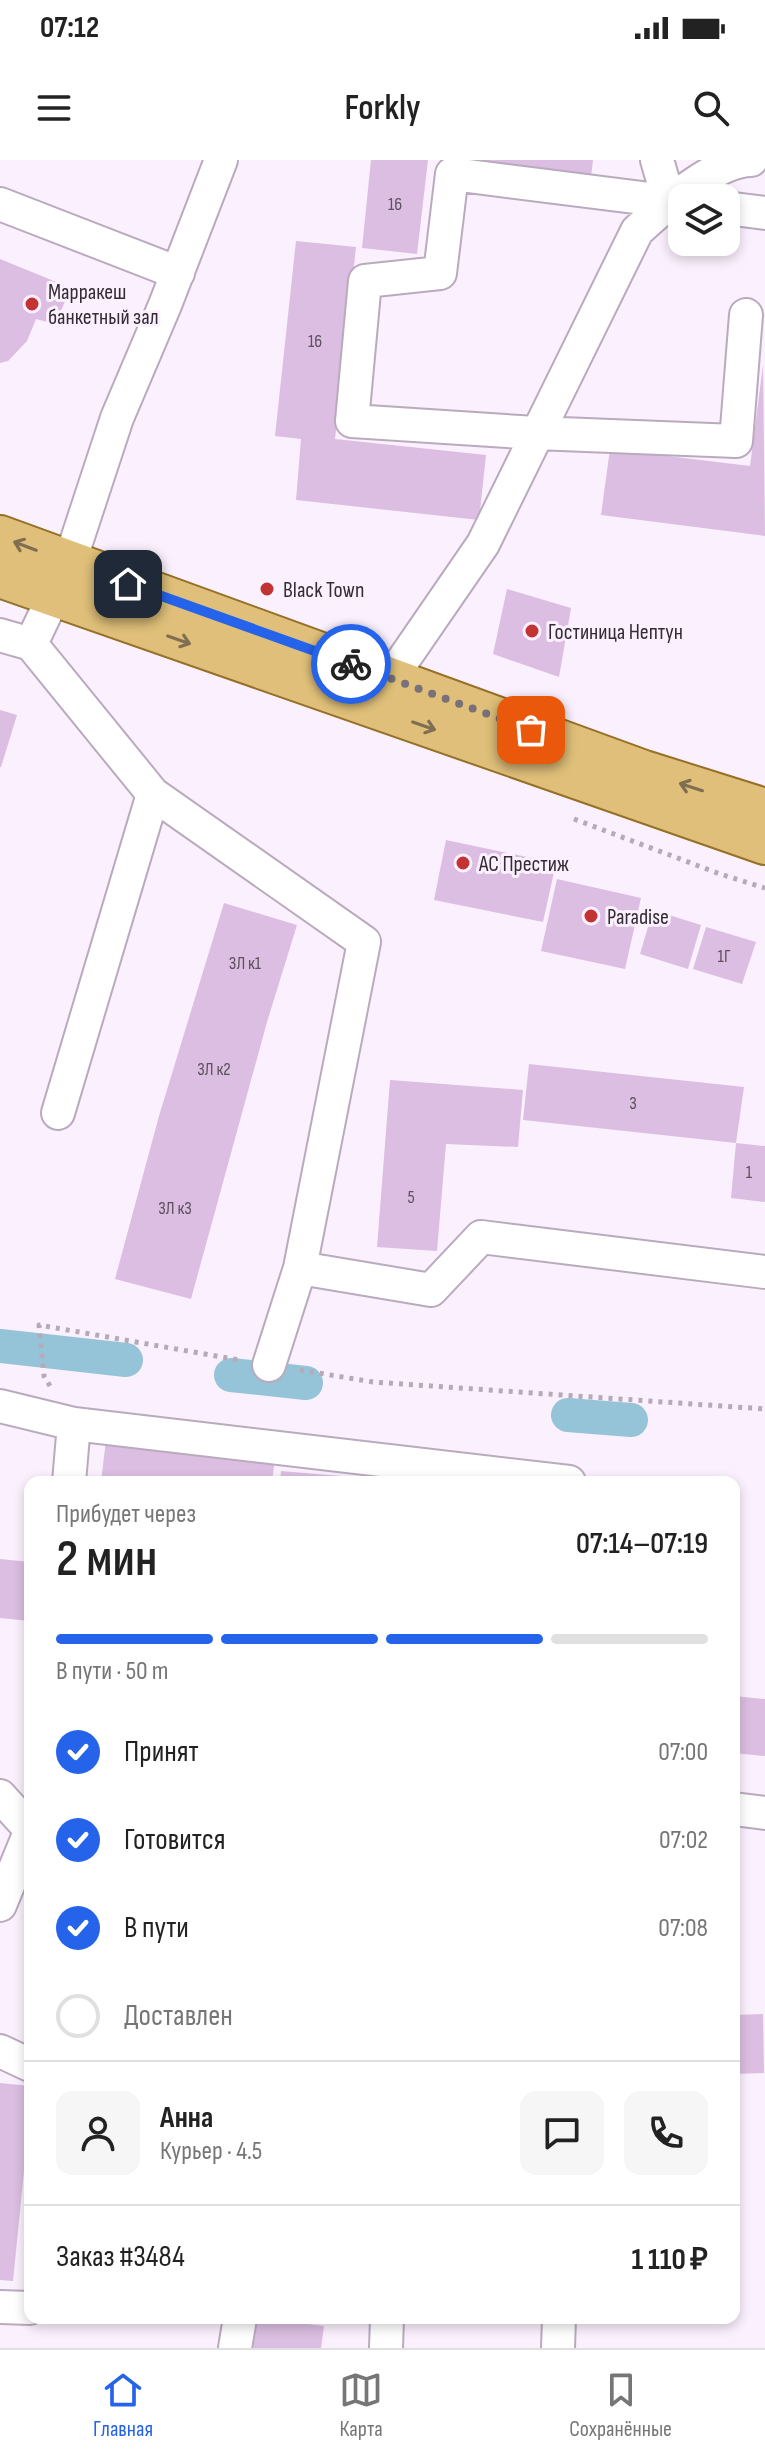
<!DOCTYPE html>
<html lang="ru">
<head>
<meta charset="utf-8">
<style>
	:root { --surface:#fff; --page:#f6f6f6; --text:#222; --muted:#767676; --line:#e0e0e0; --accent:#2563eb }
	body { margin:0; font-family:"Sofia Sans Condensed",sans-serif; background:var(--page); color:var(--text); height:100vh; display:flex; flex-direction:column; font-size:30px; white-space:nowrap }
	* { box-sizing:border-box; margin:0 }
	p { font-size:26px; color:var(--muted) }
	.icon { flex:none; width:44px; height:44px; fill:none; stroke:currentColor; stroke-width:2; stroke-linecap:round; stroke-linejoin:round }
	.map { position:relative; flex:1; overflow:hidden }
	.details { position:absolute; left:24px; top:1316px; width:716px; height:848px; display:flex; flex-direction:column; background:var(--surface); border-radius:16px; box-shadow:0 4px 12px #0003 }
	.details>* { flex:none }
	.tools { position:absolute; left:668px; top:24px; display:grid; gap:16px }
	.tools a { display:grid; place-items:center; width:72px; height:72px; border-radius:16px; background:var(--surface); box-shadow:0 4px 12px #0003; font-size:40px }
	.pin { position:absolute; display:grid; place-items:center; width:68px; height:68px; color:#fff; margin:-34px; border-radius:16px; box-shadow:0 4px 12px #0006 }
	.courier { position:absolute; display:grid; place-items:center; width:80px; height:80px; margin:-40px; border:6px solid #2563eb; border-radius:50%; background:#fff; color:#222; box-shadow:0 2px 10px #0007 }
	.summary em { font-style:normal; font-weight:600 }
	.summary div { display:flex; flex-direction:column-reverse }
	.summary { display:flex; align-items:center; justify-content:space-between; height:136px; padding:0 32px }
	h1 { font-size:52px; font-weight:600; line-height:60px }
	.bar { display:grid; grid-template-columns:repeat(4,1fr); gap:12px 8px; align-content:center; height:96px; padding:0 32px }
	.bar i { height:10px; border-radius:6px; background:var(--line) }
	.bar .selected { background:var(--accent) }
	.bar p { grid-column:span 4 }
	.line { display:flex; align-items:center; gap:20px; padding:0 32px; border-top:2px solid var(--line) }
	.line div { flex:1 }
	.round { display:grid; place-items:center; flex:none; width:84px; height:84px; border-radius:16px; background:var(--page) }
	ol { padding:0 32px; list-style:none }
	li { display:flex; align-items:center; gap:24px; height:88px }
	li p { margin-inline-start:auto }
	li .icon { padding:8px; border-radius:50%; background:var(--accent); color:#fff; stroke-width:4 }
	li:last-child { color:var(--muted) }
	li i { width:44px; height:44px; border:4px solid var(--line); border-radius:50% }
	.status { display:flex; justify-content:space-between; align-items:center; height:56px; padding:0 40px; background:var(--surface); direction:ltr }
	.status svg { height:22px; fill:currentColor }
	header { display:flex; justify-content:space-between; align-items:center; height:104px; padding:0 32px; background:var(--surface); font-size:36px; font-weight:600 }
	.menu { display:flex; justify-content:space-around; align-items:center; height:112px; border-top:2px solid var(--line); background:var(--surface); font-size:22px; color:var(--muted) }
	.menu a { display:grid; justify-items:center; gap:4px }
	.menu .selected { color:var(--accent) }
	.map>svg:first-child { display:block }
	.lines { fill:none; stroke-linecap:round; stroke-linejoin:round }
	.canal { stroke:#95c3d8; stroke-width:34 }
	.building { fill:#dbbee1 }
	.minor-casing { stroke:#baaabe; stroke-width:36 }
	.major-casing { stroke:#957026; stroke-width:46 }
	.path { stroke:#b4abb6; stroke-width:5; stroke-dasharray:4 6; stroke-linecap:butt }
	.minor { stroke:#fff; stroke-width:32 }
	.major { stroke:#dfbf79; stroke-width:42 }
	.oneway { stroke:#806e53 }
	.done { stroke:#79717a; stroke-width:8; stroke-dasharray:0 14.4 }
	.route { stroke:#2563eb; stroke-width:10 }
	.poi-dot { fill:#c23334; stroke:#fbf0fd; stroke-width:3 }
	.labels { text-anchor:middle; stroke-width:6; stroke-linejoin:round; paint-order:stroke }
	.number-label { font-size:18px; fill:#5d505f }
	.poi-label { font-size:22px; fill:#332c34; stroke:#fbf0fd; text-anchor:start }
</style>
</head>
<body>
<div class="status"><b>07:12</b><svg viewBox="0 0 49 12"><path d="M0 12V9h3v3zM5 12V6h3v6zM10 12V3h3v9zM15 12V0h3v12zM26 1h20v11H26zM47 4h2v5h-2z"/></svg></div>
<header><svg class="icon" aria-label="menu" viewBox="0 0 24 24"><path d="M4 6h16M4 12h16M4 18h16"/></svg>Forkly<svg class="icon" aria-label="search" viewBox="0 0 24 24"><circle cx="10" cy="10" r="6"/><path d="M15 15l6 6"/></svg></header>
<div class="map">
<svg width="765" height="2188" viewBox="0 0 765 2188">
	<rect width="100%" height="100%" fill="#fbf0fd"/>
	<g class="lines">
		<!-- canal -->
		<path class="canal" d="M0,1186L126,1200
			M231,1215L306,1223
			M568,1255L631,1260"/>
	</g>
	<!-- building -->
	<path class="building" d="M371,0H428L417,94L362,88Z
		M472,0H593L591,17Z
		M296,81L356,87L335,279L486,295L479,360L296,340L301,279L275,276Z
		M0,99L71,128L55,164L36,159L27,181L8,201L0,203Z
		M763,205L765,376L601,355L610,289L750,306Z
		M507,429L571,448L559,517L493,494Z
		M0,550L17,555L1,607H0Z
		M446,680L556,703L543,762L434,740Z
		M557,719L641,738L625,809L541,791Z
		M224,743L297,765L267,862L191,1139L115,1119L159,956Z
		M653,750L701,765L688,809L640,794Z
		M706,767L756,782L742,824L693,809Z
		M529,904L744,927L736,983L765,986V1042L731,1038L736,983L523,960Z
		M390,920L523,930L518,987L446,984L437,1091L377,1087Z
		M106,1280L275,1298L272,1322H101Z
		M281,1311L389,1320L388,1322H280Z
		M0,1399L30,1402V1461L0,1458Z
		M734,1536L765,1539V1596L734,1593Z
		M763,1854L764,1913L734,1914V1855Z
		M0,1923L30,1926V1951L13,2121L0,2120Z
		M256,2158L324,2166L321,2188H253Z"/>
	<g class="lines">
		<defs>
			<path id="minor" d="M657,0L669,41
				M682,43L452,14L440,113L365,121L352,261L536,273L736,281L746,155
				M0,44L178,113
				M726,48L765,53
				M0,475L31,484L69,404L117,258L165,145L221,0
				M31,484L153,634L364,782L300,1108L269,1205
				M377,538L483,384L637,71C664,46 714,1 751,0
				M58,953L153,634
				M300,1108L431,1130L481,1077L765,1112
				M0,1246L74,1264L69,1322
				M74,1264L569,1322
				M0,1636L30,1669
				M734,1649L765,1653
				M0,1745L30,1672
				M0,1891L30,1905
				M0,2147L30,2148
				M235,2188L240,2158
				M386,2188L387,2158
				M558,2188L559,2158"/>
			<path id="major" d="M0,377L644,612L765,650
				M0,416L765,683"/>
		</defs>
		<!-- minor casing -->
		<use href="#minor" class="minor-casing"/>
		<!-- major casing -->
		<use href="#major" class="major-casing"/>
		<!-- path -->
		<path class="path" d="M574,659L720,714L765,728
			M300,1210L373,1222L765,1249
			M50,1226L44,1216L39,1165L239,1200"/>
		<!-- minor -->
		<use href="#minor" class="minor"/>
		<!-- major -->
		<use href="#major" class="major"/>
	</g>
	<!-- one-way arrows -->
	<defs><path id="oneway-shaft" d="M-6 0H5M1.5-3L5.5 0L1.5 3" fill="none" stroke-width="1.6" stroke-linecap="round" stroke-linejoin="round" transform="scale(2)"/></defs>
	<g class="oneway">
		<use href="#oneway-shaft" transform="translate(25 386) rotate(-159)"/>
		<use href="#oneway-shaft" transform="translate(179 480) rotate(19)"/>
		<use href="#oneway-shaft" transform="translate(424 566) rotate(19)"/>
		<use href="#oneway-shaft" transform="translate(691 627) rotate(-162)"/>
	</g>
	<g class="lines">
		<!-- done -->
		<path class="done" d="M351,504L531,570"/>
		<!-- route -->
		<path class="route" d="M128,424L351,504"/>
	</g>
	<!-- markers -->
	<g class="poi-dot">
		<circle cx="32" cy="144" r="8"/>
		<circle cx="267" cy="429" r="8"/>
		<circle cx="532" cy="471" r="8"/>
		<circle cx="463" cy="703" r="8"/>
		<circle cx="591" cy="756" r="8"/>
	</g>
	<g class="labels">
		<!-- number labels -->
		<g class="number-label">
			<text x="395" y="50">16</text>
			<text x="315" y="187">16</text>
			<text x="724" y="802">1Г</text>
			<text x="245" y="809">3Л к1</text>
			<text x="214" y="915">3Л к2</text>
			<text x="633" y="949">3</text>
			<text x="749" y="1018">1</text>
			<text x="411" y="1043">5</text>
			<text x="175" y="1054">3Л к3</text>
		</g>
		<!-- poi labels -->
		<g class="poi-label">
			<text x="48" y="139">Марракеш<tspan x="48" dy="25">банкетный зал</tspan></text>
			<text x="283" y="437">Black Town</text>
			<text x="548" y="479">Гостиница Нептун</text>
			<text x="479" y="711">АС Престиж</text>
			<text x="607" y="764">Paradise</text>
		</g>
	</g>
</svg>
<div class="tools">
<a><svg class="icon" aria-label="layers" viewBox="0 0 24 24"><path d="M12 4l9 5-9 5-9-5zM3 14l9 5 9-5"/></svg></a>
</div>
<div class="pin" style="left:531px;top:570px;background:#ea580c"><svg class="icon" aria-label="bag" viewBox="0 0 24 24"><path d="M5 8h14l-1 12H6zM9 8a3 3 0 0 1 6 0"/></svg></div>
<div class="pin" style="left:128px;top:424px;background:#1f2937"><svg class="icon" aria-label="home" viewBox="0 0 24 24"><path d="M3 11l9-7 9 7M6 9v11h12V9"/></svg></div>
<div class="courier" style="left:351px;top:504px"><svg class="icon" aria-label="bike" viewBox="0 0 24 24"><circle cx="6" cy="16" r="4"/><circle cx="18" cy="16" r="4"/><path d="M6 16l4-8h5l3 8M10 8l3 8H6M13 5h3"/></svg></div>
<section class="details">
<div class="summary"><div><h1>2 мин</h1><p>Прибудет через</p></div><em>07:14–07:19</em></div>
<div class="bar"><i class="selected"></i><i class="selected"></i><i class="selected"></i><i></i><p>В пути · 50 m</p></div>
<ol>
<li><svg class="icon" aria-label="check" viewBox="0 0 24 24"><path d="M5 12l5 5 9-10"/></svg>Принят<p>07:00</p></li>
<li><svg class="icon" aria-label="check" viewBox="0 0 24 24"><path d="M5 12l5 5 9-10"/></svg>Готовится<p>07:02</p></li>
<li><svg class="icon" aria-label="check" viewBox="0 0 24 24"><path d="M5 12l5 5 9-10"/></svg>В пути<p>07:08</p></li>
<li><i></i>Доставлен</li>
</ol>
<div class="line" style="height:144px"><a class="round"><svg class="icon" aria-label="person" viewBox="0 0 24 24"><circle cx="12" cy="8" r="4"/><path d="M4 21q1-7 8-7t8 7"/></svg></a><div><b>Анна</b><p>Курьер · 4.5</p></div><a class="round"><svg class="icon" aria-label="chat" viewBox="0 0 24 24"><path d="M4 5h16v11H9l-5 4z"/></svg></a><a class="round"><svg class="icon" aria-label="phone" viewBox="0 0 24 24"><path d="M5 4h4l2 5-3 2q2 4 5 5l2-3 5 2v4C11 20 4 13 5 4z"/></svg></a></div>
<div class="line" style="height:104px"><div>Заказ #3484</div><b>1 110 ₽</b></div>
</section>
</div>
<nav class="menu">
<a class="selected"><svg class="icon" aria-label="home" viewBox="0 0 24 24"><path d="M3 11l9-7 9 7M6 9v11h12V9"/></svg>Главная</a>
<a><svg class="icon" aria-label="map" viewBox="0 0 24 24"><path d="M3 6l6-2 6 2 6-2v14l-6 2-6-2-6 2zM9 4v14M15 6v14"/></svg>Карта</a>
<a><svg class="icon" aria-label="saved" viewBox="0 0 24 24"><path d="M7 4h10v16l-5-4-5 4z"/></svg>Сохранённые</a>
</nav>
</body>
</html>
